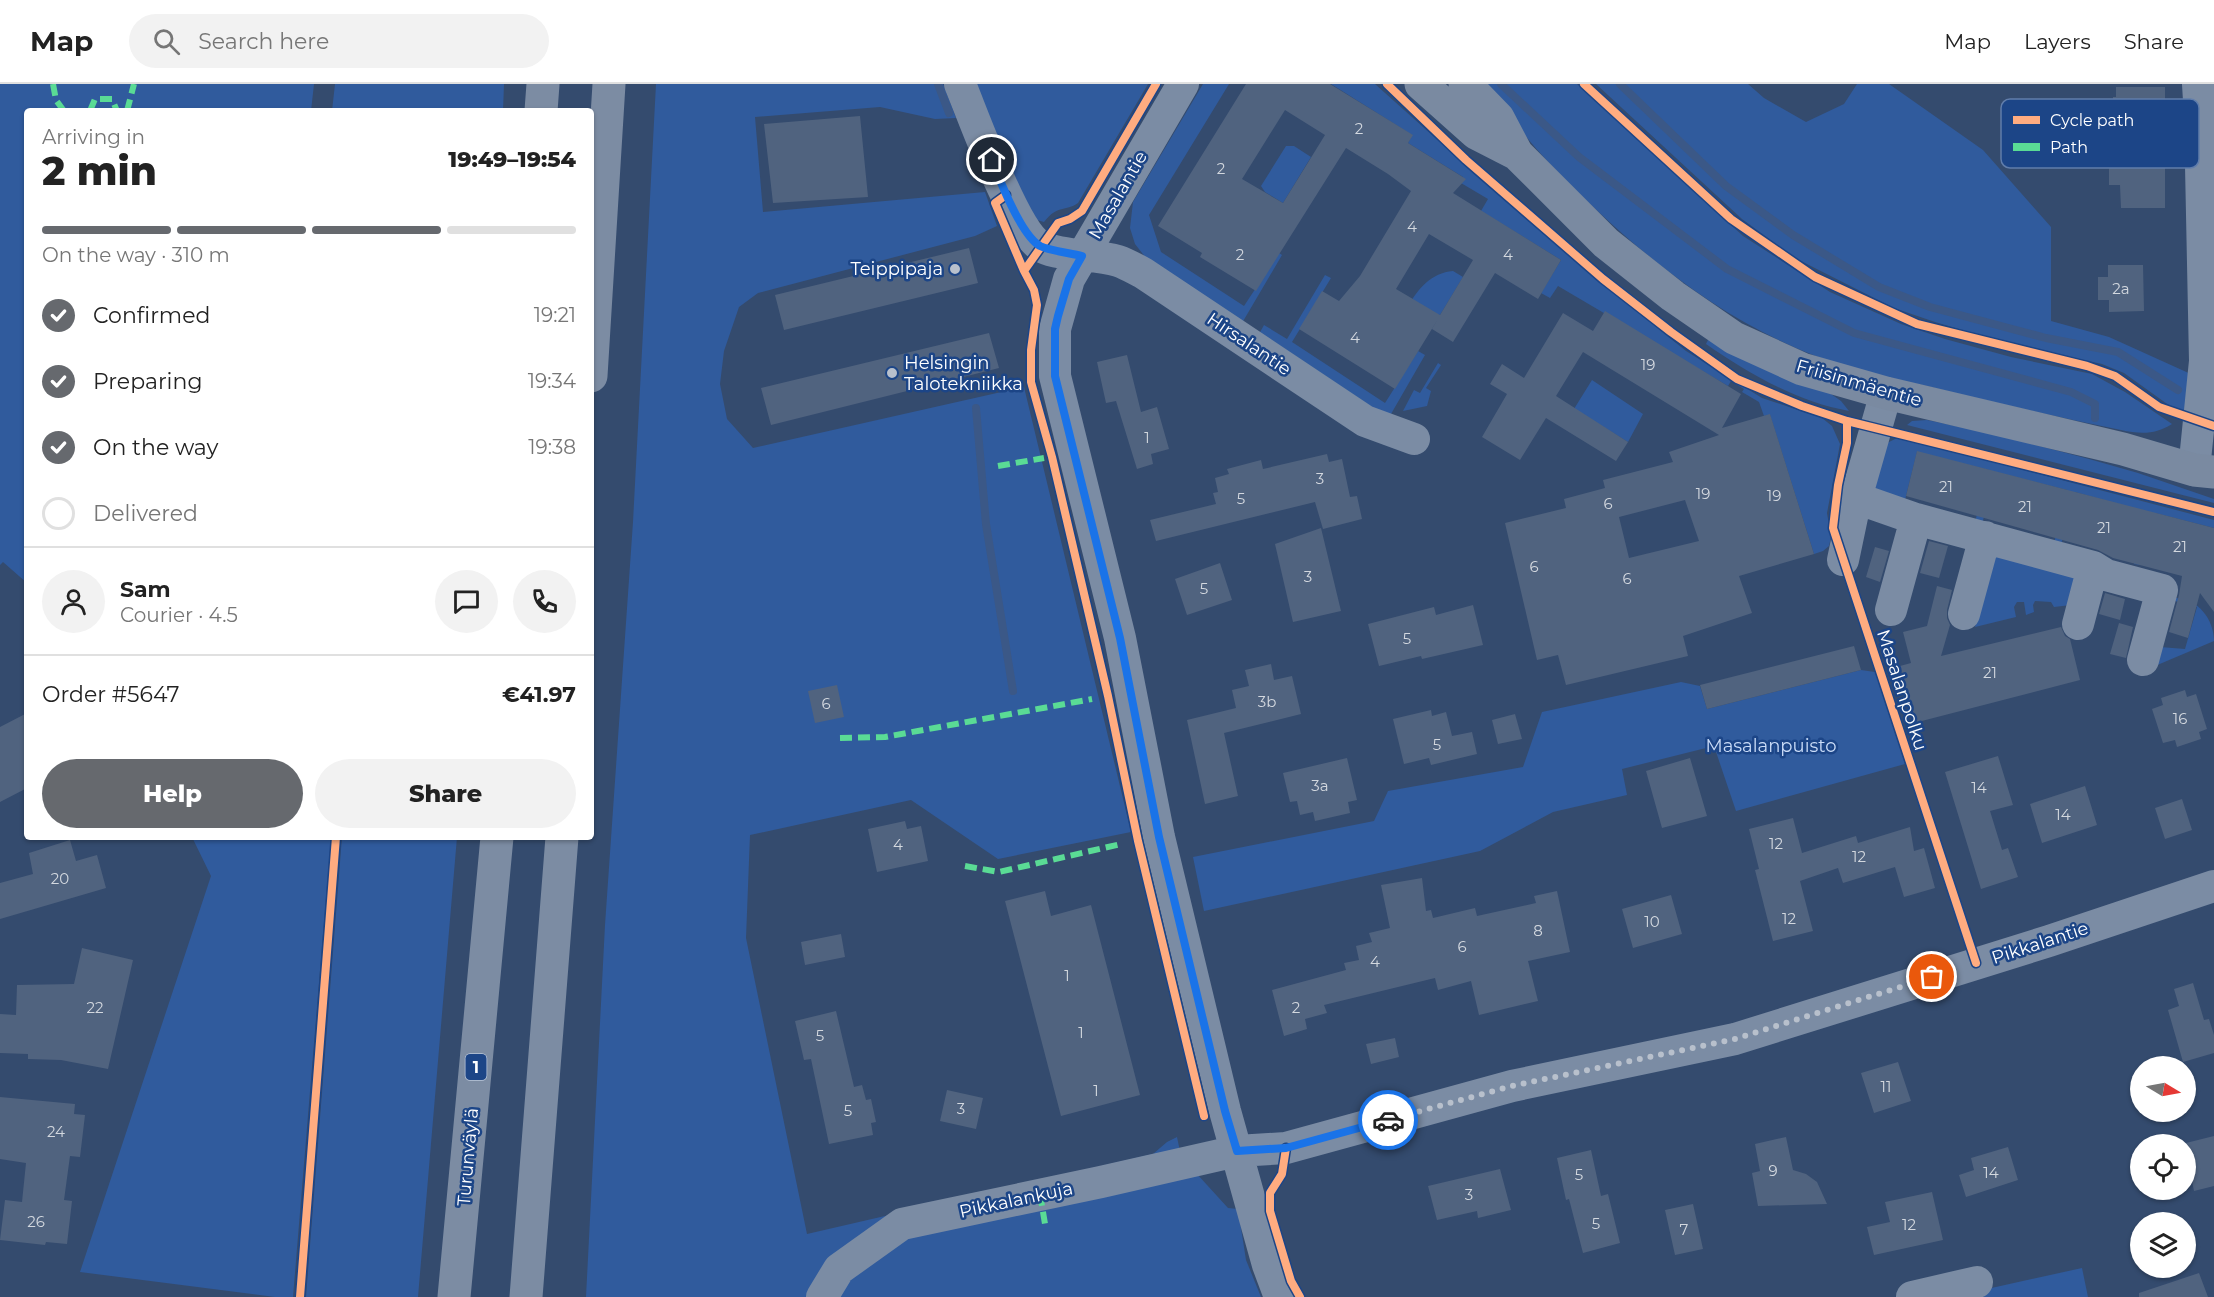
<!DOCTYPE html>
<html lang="en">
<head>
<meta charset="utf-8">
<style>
	:root { --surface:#fff; --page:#f2f2f2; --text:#222; --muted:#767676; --line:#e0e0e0; --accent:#66696e }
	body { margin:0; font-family:Montserrat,sans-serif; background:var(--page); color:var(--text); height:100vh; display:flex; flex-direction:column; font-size:22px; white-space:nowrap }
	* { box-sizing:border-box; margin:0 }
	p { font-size:20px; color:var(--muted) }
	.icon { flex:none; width:33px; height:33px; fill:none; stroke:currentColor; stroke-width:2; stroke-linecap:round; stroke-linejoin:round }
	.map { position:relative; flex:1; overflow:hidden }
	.drawer { position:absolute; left:24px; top:24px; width:570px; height:732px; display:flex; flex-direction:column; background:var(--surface); border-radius:6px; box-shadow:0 2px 4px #0004 }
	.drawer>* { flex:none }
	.needle { width:39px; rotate:100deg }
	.buttons { position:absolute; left:2130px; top:972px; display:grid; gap:12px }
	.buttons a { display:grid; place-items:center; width:66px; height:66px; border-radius:50%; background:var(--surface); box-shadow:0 2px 4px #0004; font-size:30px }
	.pin { position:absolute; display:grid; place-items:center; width:51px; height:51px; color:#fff; margin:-26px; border:3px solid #fff; border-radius:50%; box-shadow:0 2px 6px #0007 }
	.courier { position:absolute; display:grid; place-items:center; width:60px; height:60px; margin:-30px; border:4px solid #1a73e8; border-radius:50%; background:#fff; color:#222; box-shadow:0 2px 8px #0007 }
	.summary em { font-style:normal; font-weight:800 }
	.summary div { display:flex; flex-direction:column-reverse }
	.summary { display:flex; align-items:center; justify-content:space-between; height:102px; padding:0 18px }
	h1 { font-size:39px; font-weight:800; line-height:45px }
	.bar { display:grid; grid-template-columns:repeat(4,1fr); gap:9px 6px; align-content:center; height:72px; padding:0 18px }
	.bar i { height:8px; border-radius:4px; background:var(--line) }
	.bar .active { background:var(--accent) }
	.bar p { grid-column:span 4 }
	.line { display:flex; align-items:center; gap:15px; padding:0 18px; border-top:2px solid var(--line) }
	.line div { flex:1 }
	.round { display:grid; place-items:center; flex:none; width:63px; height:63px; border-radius:32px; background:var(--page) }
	ol { padding:0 18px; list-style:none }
	li { display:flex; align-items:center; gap:18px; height:66px }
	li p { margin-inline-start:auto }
	li .icon { padding:6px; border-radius:50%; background:var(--accent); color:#fff; stroke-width:4 }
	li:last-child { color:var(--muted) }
	li i { width:33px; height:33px; border:3px solid var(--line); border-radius:50% }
	.cta { display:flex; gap:12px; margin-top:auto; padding:12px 18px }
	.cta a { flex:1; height:69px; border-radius:36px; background:var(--accent); color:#fff; font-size:24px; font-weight:800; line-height:69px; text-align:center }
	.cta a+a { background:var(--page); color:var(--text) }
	header { display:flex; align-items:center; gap:36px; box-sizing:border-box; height:84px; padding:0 30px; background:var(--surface); border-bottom:2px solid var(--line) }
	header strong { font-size:28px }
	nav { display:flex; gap:33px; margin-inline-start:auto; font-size:21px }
	.search { width:420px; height:54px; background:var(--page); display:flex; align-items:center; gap:15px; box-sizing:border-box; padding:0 21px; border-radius:33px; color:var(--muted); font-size:22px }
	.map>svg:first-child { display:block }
	.green { fill:#305b9d }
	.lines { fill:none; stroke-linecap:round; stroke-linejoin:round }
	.stream { stroke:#3b5887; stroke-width:8 }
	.building { fill:#50637f; fill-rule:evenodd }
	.minor { stroke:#7b8ca4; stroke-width:32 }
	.major { stroke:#7a8aa1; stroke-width:33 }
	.highway { stroke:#7c8ca3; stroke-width:33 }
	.quiet { stroke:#5adb95; stroke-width:6; stroke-dasharray:12 6; stroke-linecap:butt }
	.cycleway-casing { stroke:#1c4587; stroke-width:11 }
	.cycleway { stroke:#ffac80; stroke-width:8 }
	.done { stroke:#b8c0cc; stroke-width:6; stroke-dasharray:0 10.8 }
	.route { stroke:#1a73e8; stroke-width:8 }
	.poi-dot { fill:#b8c0cc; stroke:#1c4587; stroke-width:2 }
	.labels { text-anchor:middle; stroke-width:5; stroke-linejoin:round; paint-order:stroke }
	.number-label { font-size:15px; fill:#d3d8df }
	.shield { fill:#1c4587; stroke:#bbc7db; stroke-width:1.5 }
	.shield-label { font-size:16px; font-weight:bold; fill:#fff }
	.street-label { font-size:18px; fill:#fff; stroke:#1c4587 }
	.poi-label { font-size:18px; fill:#fff; stroke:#1c4587; text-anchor:end }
	.park-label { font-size:18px; fill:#cadcf8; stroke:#1c4587 }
	.key { fill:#1c4587; stroke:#607dab; stroke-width:1.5 }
	.key-label { font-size:16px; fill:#fff }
</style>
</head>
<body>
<header>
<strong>Map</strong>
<div class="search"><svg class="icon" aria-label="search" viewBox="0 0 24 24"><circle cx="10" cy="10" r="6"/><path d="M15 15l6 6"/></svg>Search here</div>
<nav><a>Map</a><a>Layers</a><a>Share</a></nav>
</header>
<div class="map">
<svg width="2214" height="1213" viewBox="0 0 2214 1213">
	<rect width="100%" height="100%" fill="#344b6e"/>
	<!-- green -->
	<path class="green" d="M0,0H314L311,27H27V499L3,478L0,481Z
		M335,0H504L503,27H332Z
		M656,0H943L956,34L935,35L880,23L755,33L763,128L985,108L997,142L975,152L758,209L739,223L724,267L720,300L727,335L753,364L1024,303L1131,748L998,775L911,716L750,751L746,854L807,1150L1153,1070L1167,1058L1177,1053L1185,1091L1197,1090L1228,1124L1238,1125L1246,1176L1261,1213H586L605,841L633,438Z
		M970,0H1148L1078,119C1065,128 1058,120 1044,138L1037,136L1030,128Z
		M1203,0H1229L1149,131L1161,168L1244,222L1279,169L1282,171L1242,239L1146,174L1135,160L1130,144L1133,118Z
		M1331,0H1375L1519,129L1626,219L1686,267L1762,314L1822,334L1832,342L1840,360L1827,429L1831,453L1829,462L1823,467L1814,470L1770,331L1764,332L1759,318L1742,308L1744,305L1731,297L1728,302L1558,202L1550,214L1541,209L1561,176L1481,127L1488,115L1461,99L1463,93L1408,59L1412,51Z
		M1483,0H1577L1743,152L1830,208L1901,240L1945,255L2011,273L2092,290L2125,308L2172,340C2155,351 2140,350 2121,346C2058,333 1994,319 1931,303C1891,294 1851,286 1813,271C1711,231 1625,158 1550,80C1527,55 1505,27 1483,0Z
		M1596,0H1748L1764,14L1806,38L1844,20L1857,0H1889L1983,66L2051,143V237L2109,253L2193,291L2186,328L2170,322L2124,289L2102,280L2003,258L1935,238L1894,224L1795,174L1742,135Z
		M1286,62H1294L1311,73L1283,119L1265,108L1261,102Z
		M1453,187L1463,193L1440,231L1408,222C1419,204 1431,189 1453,187Z
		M1325,191L1331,194L1292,258L1385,319L1418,267L1425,271L1391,330L1382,331L1259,250L1264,241L1287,255Z
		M1710,252L1831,310L1841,317L1849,327C1797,318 1748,289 1706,260Z
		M1438,279L1441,281L1426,304L1431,307L1427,322L1403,327L1414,306L1420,309Z
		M1592,296L1643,330L1628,358L1574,325Z
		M1927,336L1994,350L2089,375L2138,389L2214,415V419L1907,341L1912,337Z
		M1895,355H1906L2214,436V444L2155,429L2141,481L2134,480L2147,428L2075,408L2061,461L2054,459L2067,406L1996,388L1982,440L1975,438L1989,386L1917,368L1904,420L1872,412L1885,360Z
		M1997,462L2077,485L2071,521L2054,523L2051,518L2035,517L2033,521L2034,528L2026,531L2024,518H2017L2014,523L2016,533L1975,543Z
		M2176,514C2198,515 2214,535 2214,557L2155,582L2160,563L2185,565L2197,523L2175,517Z
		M1861,586L1875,588L1905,680L1736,727L1714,662L1622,685L1627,711L1553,728L1480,767L1204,827L1193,773L1374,737L1388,707L1523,683L1542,628L1681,598L1700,602L1707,625Z
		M192,753H331L293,1213H275L80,1188L211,792Z
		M342,753H457L418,1213H306Z
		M2082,1184L2088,1213H1968L1978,1207Z"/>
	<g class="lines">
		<!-- stream -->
		<path class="stream" d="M938,0L949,29
			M1501,0L1579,73L1727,185L1854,249L2071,308L2095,320V334
			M1620,0L1726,102L1793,151L1879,203L1930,223L2046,254L2118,268L2178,306
			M976,324L986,440L1013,607"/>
	</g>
	<!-- building -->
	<path class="building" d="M1246,0H1330L1413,51L1408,59L1466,95L1453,109L1561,176L1538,215L1495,189L1453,258L1432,245L1438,235L1395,305L1299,245L1322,207L1339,217L1360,192L1411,107L1388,90L1346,64L1256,207L1200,173L1202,169L1158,142ZM1285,26L1325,51L1283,119L1242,95ZM1429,150L1473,176L1440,231L1396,205Z
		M2116,3H2165V124H2121L2120,101H2109V59H2033V31L2113,30V13H2116Z
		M860,32L868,113L773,119L764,40Z
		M969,164L978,199L784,246L775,211Z
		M2108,181H2143L2144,227L2109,228V216H2098V193H2108Z
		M1605,227L1741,310L1722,344L1770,330L1814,470L1739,492L1752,529L1683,552L1688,572L1566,601L1558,571L1537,576L1505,439L1566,424L1564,415L1605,404L1603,396L1673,378L1669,368L1719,351L1583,268L1556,312L1628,358L1616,377L1546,334L1520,376L1482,353L1507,310L1490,300L1502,280L1524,294L1563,229L1593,247ZM1685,416L1699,457L1629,474L1619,433Z
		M989,249L999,284L771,341L761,304Z
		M1127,271L1141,328L1157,323L1169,365L1151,370L1153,380L1137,385L1116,317L1106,319L1097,278Z
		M1917,367L2214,444V528L2200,509L2188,554L2169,548L2179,511L2182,492L2113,474L2098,466L1906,412Z
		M1327,370L1329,378L1342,375L1350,413L1357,412L1362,435L1323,445L1315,418L1156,457L1150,436L1216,420L1213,409L1218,408L1215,394L1229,390L1227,385L1261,376L1263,385Z
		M1321,444L1341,527L1293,538L1275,460Z
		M1929,457L1948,462L1939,494L1920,489Z
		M1875,463L1889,467L1880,498L1866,493Z
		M1220,479L1232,516L1187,531L1175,495Z
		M1937,502L1952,506L1947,526V534L1950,541L1941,572L2061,543L2065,552L2070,555L2080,596L1914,639L1900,582L1911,579L1903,548L1927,542Z
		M2105,509L2125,515L2120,536L2099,530Z
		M1473,521L1483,561L1422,575L1421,572L1379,582L1368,540L1434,523L1436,531Z
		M2119,539L2133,543L2126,574L2110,570Z
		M1854,562L1861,586L1707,625L1700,601Z
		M1271,580L1274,596L1292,592L1301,630L1224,649L1238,712L1205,720L1187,636L1236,624L1232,606L1249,602L1245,586Z
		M837,601L844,633L815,639L808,607Z
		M2185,606L2187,613L2196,610L2207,645L2199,648L2201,655L2177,663L2175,656L2163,659L2152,625L2163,621L2161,614Z
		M1431,626L1432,632L1446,628L1452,652L1472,648L1477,670L1431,681L1429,674L1404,680L1393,635Z
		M27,629V704L0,718V643Z
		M1515,630L1522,655L1498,660L1492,636Z
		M1998,672L2013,721L1990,727L2002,766L2008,764L2018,793L1981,805L1945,688Z
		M1347,674L1357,716L1348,718L1350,729L1315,737L1313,728L1300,731L1297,717L1290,718L1283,689Z
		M1690,674L1707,732L1662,744L1646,687Z
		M2085,702L2097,741L2042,759L2030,720Z
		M2182,715L2192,746L2165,755L2155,724Z
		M1793,734L1802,769L1856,752L1858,759L1910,743L1914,767L1924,764L1935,804L1904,813L1895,783L1843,799L1838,784L1800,797L1813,847L1773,857L1755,786L1759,785L1749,745Z
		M905,737L907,745L921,742L928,777L877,788L868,745Z
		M70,756L76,777L97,771L106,804L0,835V799L33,790L29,769Z
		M1422,794L1426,827L1431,826L1433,834L1475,824L1477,832L1536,819L1534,812L1557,807L1570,868L1528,877L1538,917L1479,931L1471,897L1438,906L1435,894L1324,921L1327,929L1305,935L1307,945L1284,952L1272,906L1346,886L1344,879L1359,876L1356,862L1372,858L1369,849L1390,844L1381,801Z
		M1045,807L1051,832L1091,821L1140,1011L1061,1032L1005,817Z
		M1671,811L1682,850L1633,864L1622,825Z
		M841,850L845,873L805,881L801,858Z
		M82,864L133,876L108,985L61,976L28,975V970L0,969V930L16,931L17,901L74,900Z
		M2193,899L2204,936L2209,935L2214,951V969L2183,978L2168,926L2179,922L2174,905Z
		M836,927L854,1003L862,1001L866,1016L871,1015L876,1038L871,1039L873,1051L829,1060L811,975L804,976L795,937Z
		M1395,954L1399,973L1371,980L1366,960Z
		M1898,978L1911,1017L1874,1029L1861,989Z
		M947,1006L983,1014L976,1045L940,1037Z
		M0,1013L75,1020L74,1030L85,1031L80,1073L70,1072L64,1116L72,1117L67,1160L46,1158L45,1161L0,1156L5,1116L22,1118L26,1079L0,1075Z
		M2214,1052V1102L2194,1107L2191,1092L2186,1093V1059Z
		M1786,1053L1793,1086L1806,1090L1817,1098L1827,1120L1758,1122L1752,1089L1760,1087L1755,1060Z
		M2008,1063L2018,1096L1966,1113L1959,1091L1974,1086L1971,1074Z
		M1591,1066L1601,1112L1608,1110L1620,1159L1583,1169L1569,1115L1566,1116L1557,1074Z
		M1500,1085L1511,1126L1478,1134L1477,1127L1437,1136L1428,1102Z
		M1932,1108L1943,1156L1874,1171L1867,1143L1890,1138L1885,1118Z
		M1693,1120L1703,1165L1675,1171L1665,1126Z
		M2199,1189L2208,1213H2139V1209Z"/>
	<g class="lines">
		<!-- minor -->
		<path class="minor" d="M960,0C973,31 1015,150 1042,163C1063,173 1096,170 1118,177C1127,180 1135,185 1143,189L1365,337L1414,355
			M1183,0L1069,195L1055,245V292L1120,554L1159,753L1225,1027L1268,1181L1280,1213
			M2194,386L2205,277L2200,33L2198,0
			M1856,414L1916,435L2093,483L2106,491L2162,506L2143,576
			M1843,476L1856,414L1886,309
			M1891,526L1916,435
			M1964,530L1985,453
			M2078,540L2093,483
			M822,1213L839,1185L902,1140L1101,1098L1237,1067L1286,1064L1512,1002L1735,955L2049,857L2214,802
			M1912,1213L1977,1198"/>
		<!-- major -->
		<path class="major" d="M1421,0L1476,49L1517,70
			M1465,0L1498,34L1517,70L1606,159L1673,212L1734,254L1802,285L1886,309L2123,365L2194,386L2214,388"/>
		<!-- highway -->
		<path class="highway" d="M541,27L543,0
			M591,292L609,0
			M454,1213L497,753
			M526,1213L562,753"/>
		<!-- quiet -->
		<path class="quiet" d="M53,0L56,16L64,27
			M90,27L95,15H112L117,27
			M127,27L134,0
			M998,382L1044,374
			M840,654L885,653L1092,615
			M965,782L999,788L1121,760
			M1040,1110L1045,1140"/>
		<defs>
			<path id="cycleway" d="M1156,0L1082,127L1070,135L1058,139L1024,187L1034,206L1037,221L1031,266V298L1052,373L1108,612L1138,757L1204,1032
				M1387,0L1466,76L1603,195L1671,248L1737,295L1802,322L1847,337L2214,428
				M1584,0L1731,135L1815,193L1917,240L2087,282L2115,292L2159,323L2214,342
				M1006,111L995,119L1024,187
				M1847,337V359L1838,401L1833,444L1976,879
				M1286,1064L1282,1090L1270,1109V1127L1291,1197L1300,1213
				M300,1213L336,753"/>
		</defs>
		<!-- cycleway casing -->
		<use href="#cycleway" class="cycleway-casing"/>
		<!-- cycleway -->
		<use href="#cycleway" class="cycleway"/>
	</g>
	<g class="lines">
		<!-- done -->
		<path class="done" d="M1388,1036L1512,1002L1735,955L1932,893"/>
		<!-- route -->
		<path class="route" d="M992,76C1000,97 1021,151 1040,162C1050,167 1071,169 1082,172L1069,195L1058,232L1055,245V292L1120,554L1159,753L1225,1027L1237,1067L1286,1064L1388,1036"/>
	</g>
	<!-- markers -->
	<g class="poi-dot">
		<circle cx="955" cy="185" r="6"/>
		<circle cx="892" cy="289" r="6"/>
	</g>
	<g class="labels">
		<!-- number labels -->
		<g class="number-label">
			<text x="1359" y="50">2</text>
			<text x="1221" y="90">2</text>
			<text x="1412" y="148">4</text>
			<text x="1240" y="176">2</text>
			<text x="1508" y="176">4</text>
			<text x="2121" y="210">2a</text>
			<text x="1355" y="259">4</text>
			<text x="1648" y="286">19</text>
			<text x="1147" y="359">1</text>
			<text x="1320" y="400">3</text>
			<text x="1946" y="408">21</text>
			<text x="1703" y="415">19</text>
			<text x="1774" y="417">19</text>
			<text x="1241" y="420">5</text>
			<text x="1608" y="425">6</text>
			<text x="2025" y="428">21</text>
			<text x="2104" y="449">21</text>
			<text x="2180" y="468">21</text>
			<text x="1534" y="488">6</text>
			<text x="1308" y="498">3</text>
			<text x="1627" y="500">6</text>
			<text x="1204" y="510">5</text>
			<text x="1407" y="560">5</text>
			<text x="1990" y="594">21</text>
			<text x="1267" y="623">3b</text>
			<text x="826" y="625">6</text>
			<text x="2180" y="640">16</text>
			<text x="1437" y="666">5</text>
			<text x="1320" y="707">3a</text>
			<text x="1979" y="709">14</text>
			<text x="2063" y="736">14</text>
			<text x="1776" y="765">12</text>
			<text x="898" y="766">4</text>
			<text x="1859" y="778">12</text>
			<text x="60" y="800">20</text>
			<text x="1789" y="840">12</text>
			<text x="1652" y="843">10</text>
			<text x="1538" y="852">8</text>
			<text x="1462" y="868">6</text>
			<text x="1375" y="883">4</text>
			<text x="1067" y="897">1</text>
			<text x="95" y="929">22</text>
			<text x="1296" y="929">2</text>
			<text x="1081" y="954">1</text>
			<text x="820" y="957">5</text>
			<text x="1886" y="1008">11</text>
			<text x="1096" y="1012">1</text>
			<text x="961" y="1030">3</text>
			<text x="848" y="1032">5</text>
			<text x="56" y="1053">24</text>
			<text x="1773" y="1092">9</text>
			<text x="1991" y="1094">14</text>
			<text x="1579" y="1096">5</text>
			<text x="1469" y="1116">3</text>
			<text x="36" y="1143">26</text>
			<text x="1596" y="1145">5</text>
			<text x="1909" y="1146">12</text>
			<text x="1684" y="1151">7</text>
		</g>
		<!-- shield labels -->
		<rect class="shield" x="465.5" y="970" width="21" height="26" rx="4.5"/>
		<g class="shield-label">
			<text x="476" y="989">1</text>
		</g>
		<!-- street labels -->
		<g class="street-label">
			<text transform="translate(1118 111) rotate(-60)" y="6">Masalantie</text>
			<text transform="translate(1249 260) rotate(34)" y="6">Hirsalantie</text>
			<text transform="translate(1859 299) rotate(16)" y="6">Friisinmäentie</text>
			<text transform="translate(1902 606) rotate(72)" y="6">Masalanpolku</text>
			<text transform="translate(2040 859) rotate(-18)" y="6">Pikkalantie</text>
			<text transform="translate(468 1073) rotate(-85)" y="6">Turunväylä</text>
			<text transform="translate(1016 1116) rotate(-12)" y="6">Pikkalankuja</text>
		</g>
		<!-- poi labels -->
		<g class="poi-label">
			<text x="943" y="191">Teippipaja</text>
			<text x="904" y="285" text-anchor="start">Helsingin<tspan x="904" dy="21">Talotekniikka</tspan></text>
		</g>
		<!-- park labels -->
		<g class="park-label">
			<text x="1771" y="668">Masalanpuisto</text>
		</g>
	</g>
	<!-- legend -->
	<rect x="2001" y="15" width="198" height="69" rx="9" class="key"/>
	<rect x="2013" y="32" width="27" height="8" fill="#ffac80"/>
	<rect x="2013" y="59" width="27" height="8" fill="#5adb95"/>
	<g class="key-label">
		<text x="2050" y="42">Cycle path</text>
		<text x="2050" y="69">Path</text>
	</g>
</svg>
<div class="buttons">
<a><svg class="needle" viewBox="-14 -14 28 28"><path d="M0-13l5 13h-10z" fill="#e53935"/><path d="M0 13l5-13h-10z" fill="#767676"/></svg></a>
<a><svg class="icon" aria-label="locate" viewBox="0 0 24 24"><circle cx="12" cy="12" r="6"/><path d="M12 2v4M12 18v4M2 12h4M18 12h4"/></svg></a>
<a><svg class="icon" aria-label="layers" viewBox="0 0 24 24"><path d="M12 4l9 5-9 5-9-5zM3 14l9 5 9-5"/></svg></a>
</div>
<div class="pin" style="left:1932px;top:893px;background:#ea580c"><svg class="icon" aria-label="bag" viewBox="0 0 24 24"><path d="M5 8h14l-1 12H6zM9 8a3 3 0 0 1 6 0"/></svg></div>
<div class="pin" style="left:992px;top:76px;background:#1f2937"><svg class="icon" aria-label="home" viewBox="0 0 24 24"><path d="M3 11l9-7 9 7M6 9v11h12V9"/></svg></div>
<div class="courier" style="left:1388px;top:1036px"><svg class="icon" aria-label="car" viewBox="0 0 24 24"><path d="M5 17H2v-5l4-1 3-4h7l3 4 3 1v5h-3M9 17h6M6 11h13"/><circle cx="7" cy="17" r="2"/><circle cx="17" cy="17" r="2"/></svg></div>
<section class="drawer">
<div class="summary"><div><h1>2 min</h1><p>Arriving in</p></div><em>19:49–19:54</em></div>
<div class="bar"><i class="active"></i><i class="active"></i><i class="active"></i><i></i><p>On the way · 310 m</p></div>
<ol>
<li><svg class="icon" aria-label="check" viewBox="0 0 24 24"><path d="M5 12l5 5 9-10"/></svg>Confirmed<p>19:21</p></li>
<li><svg class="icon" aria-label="check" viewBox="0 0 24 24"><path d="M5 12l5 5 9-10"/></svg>Preparing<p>19:34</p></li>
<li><svg class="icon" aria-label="check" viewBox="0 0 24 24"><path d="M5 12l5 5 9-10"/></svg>On the way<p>19:38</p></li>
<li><i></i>Delivered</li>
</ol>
<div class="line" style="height:108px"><a class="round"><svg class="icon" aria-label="person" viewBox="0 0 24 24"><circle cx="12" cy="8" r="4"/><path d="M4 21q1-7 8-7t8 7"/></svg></a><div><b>Sam</b><p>Courier · 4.5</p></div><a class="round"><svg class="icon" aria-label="chat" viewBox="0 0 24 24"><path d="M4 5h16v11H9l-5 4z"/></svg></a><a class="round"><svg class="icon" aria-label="phone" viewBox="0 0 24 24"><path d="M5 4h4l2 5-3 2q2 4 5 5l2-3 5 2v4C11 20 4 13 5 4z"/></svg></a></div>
<div class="line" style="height:78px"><div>Order #5647</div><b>€41.97</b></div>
<div class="cta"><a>Help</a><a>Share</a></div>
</section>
</div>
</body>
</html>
